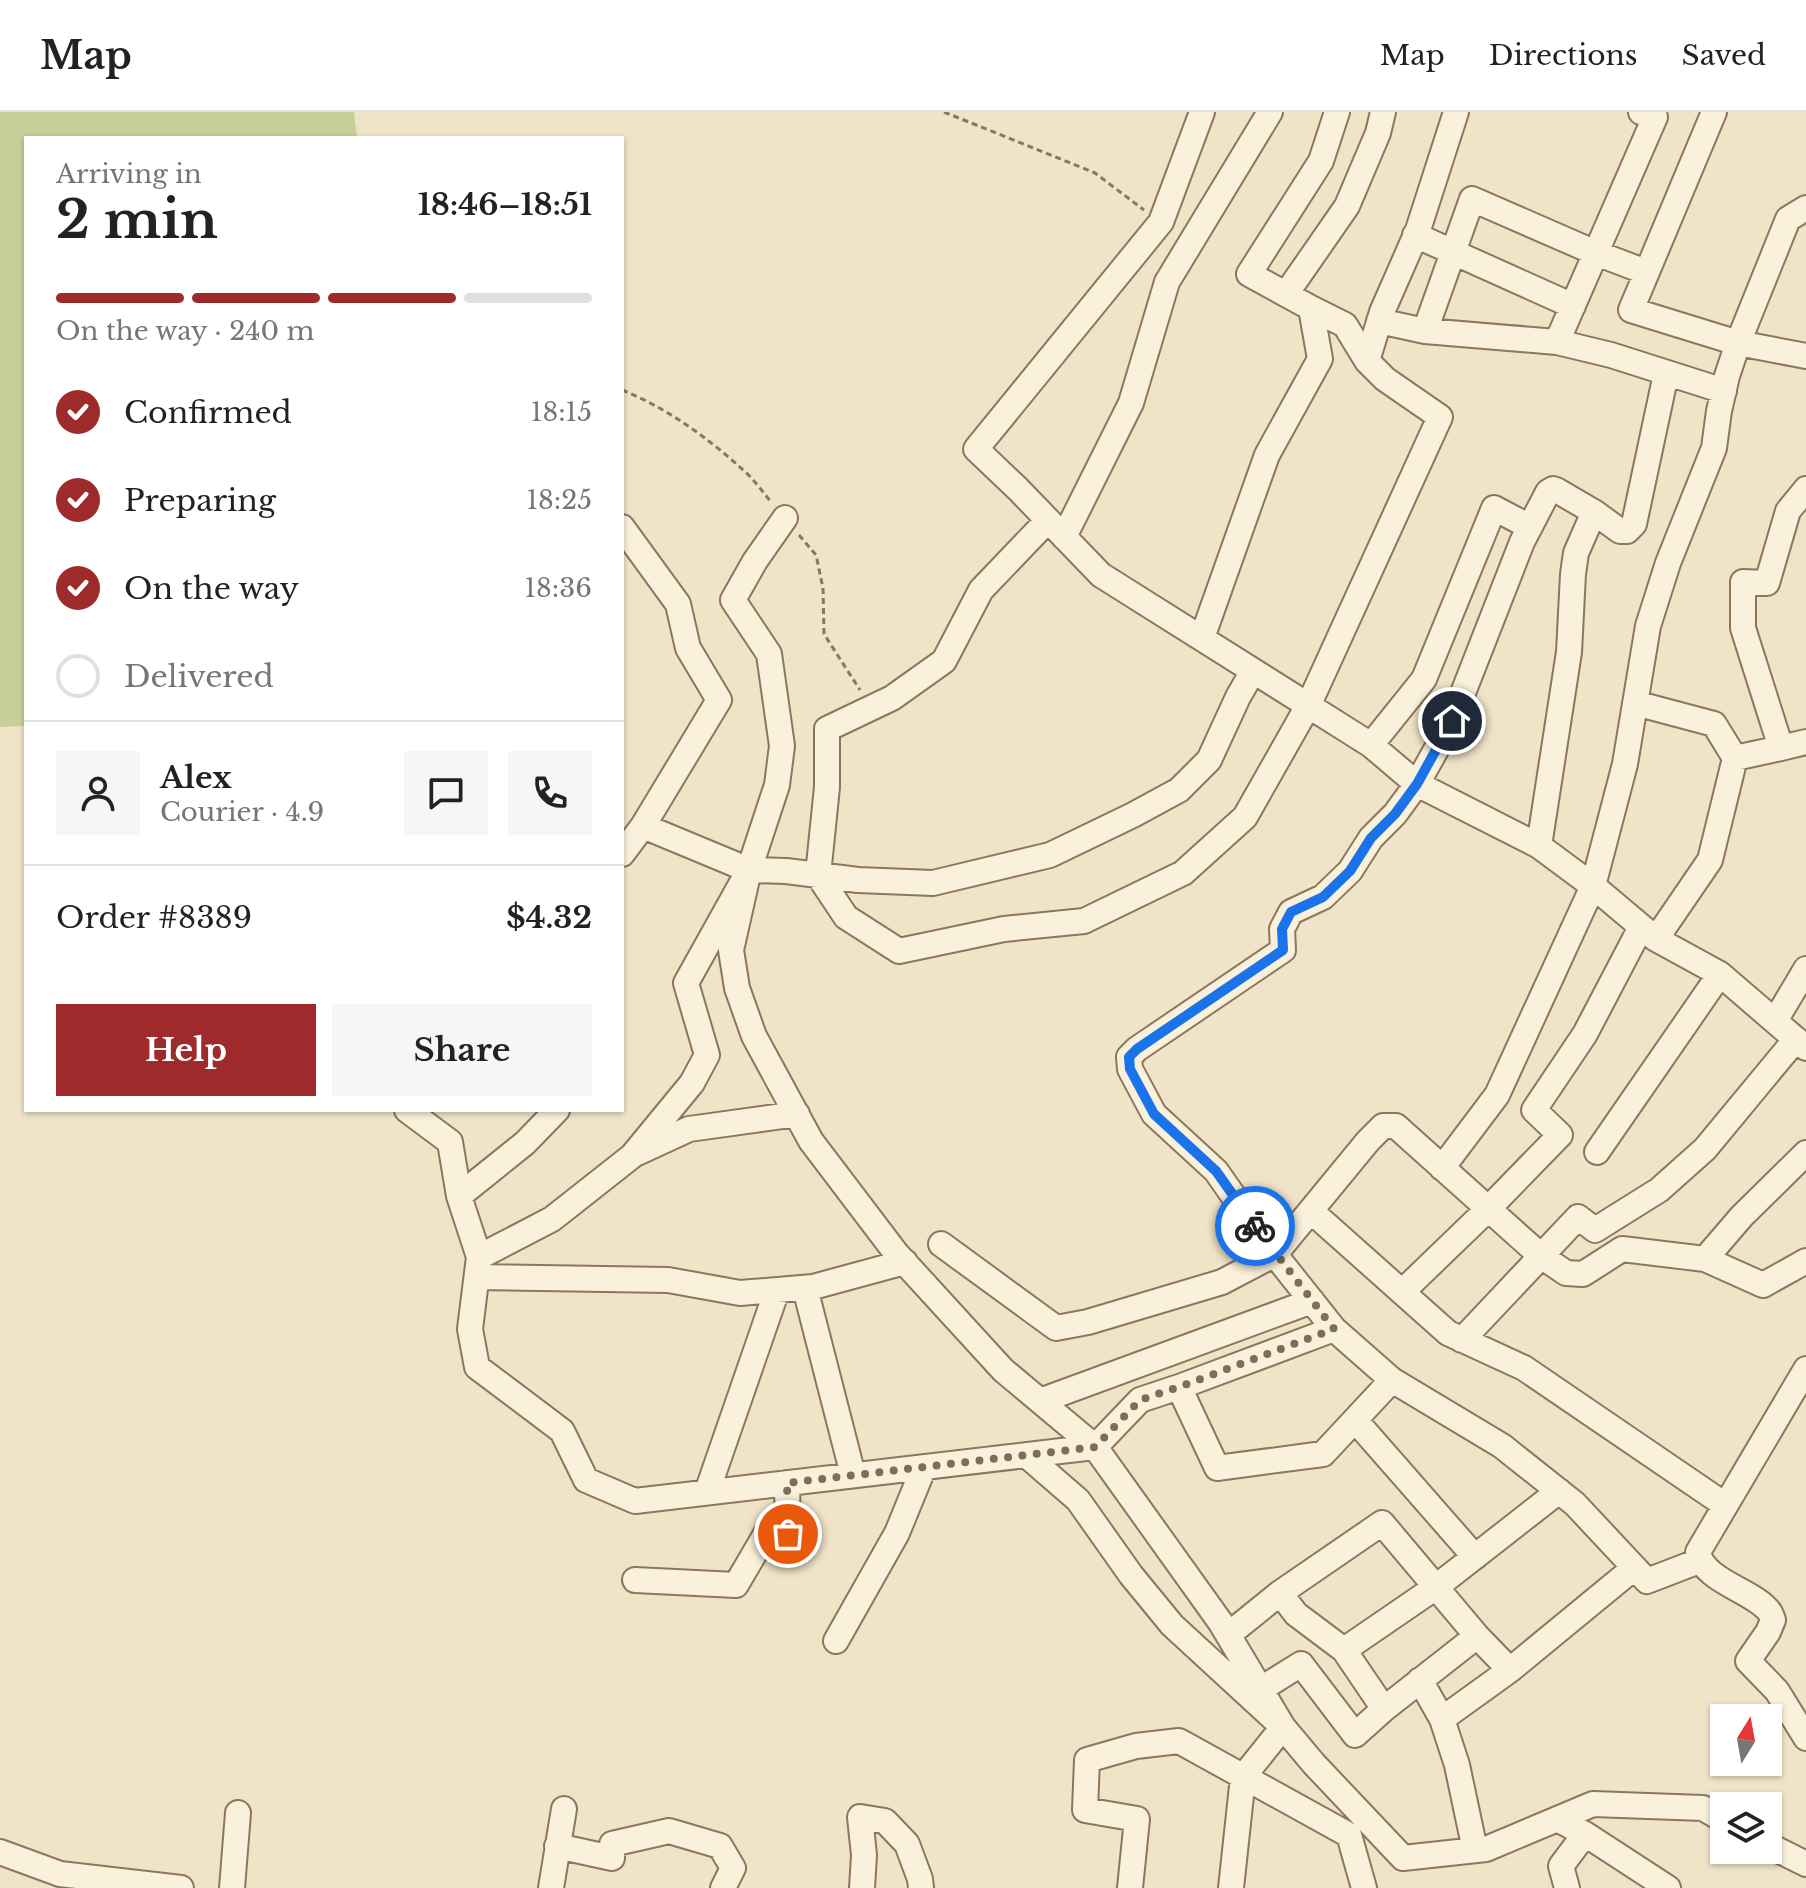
<!DOCTYPE html>
<html lang="en">
<head>
<meta charset="utf-8">
<style>
	:root { --surface:#fff; --page:#f6f6f6; --text:#222; --muted:#767676; --line:#e0e0e0; --accent:#9e2a2b }
	body { margin:0; font-family:"Libre Baskerville",serif; background:var(--page); color:var(--text); height:100vh; display:flex; flex-direction:column; font-size:30px; white-space:nowrap }
	* { box-sizing:border-box; margin:0 }
	p { font-size:26px; color:var(--muted) }
	.icon { flex:none; width:44px; height:44px; fill:none; stroke:currentColor; stroke-width:2; stroke-linecap:round; stroke-linejoin:round }
	.map { position:relative; flex:1; overflow:hidden }
	.drawer { position:absolute; left:24px; top:24px; width:600px; height:976px; display:flex; flex-direction:column; background:var(--surface); border-radius:0px; box-shadow:0 2px 6px #0004 }
	.drawer>* { flex:none }
	.needle { width:52px; rotate:11deg }
	.buttons { position:absolute; left:1710px; top:1592px; display:grid; gap:16px }
	.buttons a { display:grid; place-items:center; width:72px; height:72px; border-radius:0px; background:var(--surface); box-shadow:0 2px 6px #0004; font-size:40px }
	.pin { position:absolute; display:grid; place-items:center; width:68px; height:68px; color:#fff; margin:-34px; border:4px solid #fff; border-radius:50%; box-shadow:0 2px 8px #0007 }
	.courier { position:absolute; display:grid; place-items:center; width:80px; height:80px; margin:-40px; border:6px solid #1a73e8; border-radius:50%; background:#fff; color:#222; box-shadow:0 2px 10px #0007 }
	.headline em { font-style:normal; font-weight:700 }
	.headline div { display:flex; flex-direction:column-reverse }
	.headline { display:flex; align-items:center; justify-content:space-between; height:136px; padding:0 32px }
	h1 { font-size:52px; font-weight:700; line-height:60px }
	.bar { display:grid; grid-template-columns:repeat(4,1fr); gap:12px 8px; align-content:center; height:96px; padding:0 32px }
	.bar i { height:10px; border-radius:6px; background:var(--line) }
	.bar .selected { background:var(--accent) }
	.bar p { grid-column:span 4 }
	.line { display:flex; align-items:center; gap:20px; padding:0 32px; border-top:2px solid var(--line) }
	.line div { flex:1 }
	.round { display:grid; place-items:center; flex:none; width:84px; height:84px; border-radius:0px; background:var(--page) }
	ol { padding:0 32px; list-style:none }
	li { display:flex; align-items:center; gap:24px; height:88px }
	li p { margin-inline-start:auto }
	li .icon { padding:8px; border-radius:50%; background:var(--accent); color:#fff; stroke-width:4 }
	li:last-child { color:var(--muted) }
	li i { width:44px; height:44px; border:4px solid var(--line); border-radius:50% }
	.primary-button { display:flex; gap:16px; margin-top:auto; padding:16px 32px }
	.primary-button a { flex:1; height:92px; border-radius:0px; background:var(--accent); color:#fff; font-size:32px; font-weight:700; line-height:92px; text-align:center }
	.primary-button a+a { background:var(--page); color:var(--text) }
	header { display:flex; align-items:center; gap:48px; box-sizing:border-box; height:112px; padding:0 40px; background:var(--surface); border-bottom:2px solid var(--line) }
	header strong { font-size:38px }
	nav { display:flex; gap:44px; margin-inline-start:auto; font-size:28px }
	.map>svg:first-child { display:block }
	.green { fill:#c9cf9b }
	.lines { fill:none; stroke-linecap:round; stroke-linejoin:round }
	.minor-casing { stroke:#8d765c; stroke-width:28 }
	.path { stroke:#8d765c; stroke-width:3; stroke-dasharray:6 4; stroke-linecap:butt }
	.minor { stroke:#faf1dc; stroke-width:24 }
	.done { stroke:#7c6e5b; stroke-width:8; stroke-dasharray:0 14.4 }
	.route { stroke:#1a73e8; stroke-width:10 }
</style>
</head>
<body>
<header>
<strong>Map</strong>
<nav><a>Map</a><a>Directions</a><a>Saved</a></nav>
</header>
<div class="map">
<svg width="1806" height="1776" viewBox="0 0 1806 1776">
	<rect width="100%" height="100%" fill="#f0e4c8"/>
	<!-- green -->
	<path class="green" d="M0,0H354L357,26H26V614L0,615Z"/>
	<g class="lines">
		<defs>
			<path id="minor" d="M1202,0L1161,110L976,337L1018,377L1101,463L1371,633L1417,672L1539,734L1593,774L1656,827L1720,862L1806,936
				M1641,0L1655,5L1557,230L1611,243L1724,279
				M1806,96L1788,107L1738,231L1806,244
				M1415,123L1573,194
				M1286,182L1347,94L1378,21L1383,0
				M1311,196L1345,213L1367,249
				M1379,209L1425,219L1557,230
				M1425,219L1472,87L1596,141L1646,160
				M1666,262L1634,412L1627,419H1620L1594,400L1558,379L1553,377L1548,380L1522,430L1452,609L1417,672L1395,702L1371,726L1350,759L1323,785L1291,800L1282,817L1283,838L1137,937L1129,945L1130,957L1154,1002L1216,1059L1272,1139L1334,1217L1392,1268L1502,1334L1575,1392L1647,1469L1699,1449
				M1048,408L981,478L944,549L892,586L827,617V675L818,763L846,805L899,839L1004,817L1084,809L1183,761L1245,705L1309,592L1440,305L1385,267L1367,249L1382,200L1418,118L1456,0
				M622,415L678,492L688,536L719,588L643,714L749,758L731,838L737,876L754,924L811,1029L896,1141L1003,1258L1095,1335L1221,1511L1283,1615L1314,1652L1403,1746L1486,1737L1593,1692L1703,1696L1724,1708
				M1064,425L1131,291L1167,170L1270,0
				M1202,526L1267,343L1320,247L1311,196L1249,162L1321,49L1337,0
				M1635,591L1714,612L1735,646L1710,748L1656,827
				M1371,633L1424,567L1494,396L1530,415
				M1781,636L1806,630
				M1735,646L1781,636L1743,516V470L1767,471L1788,399L1806,377
				M1539,734L1569,540L1573,462L1576,441L1594,400
				M622,742L643,714
				M749,758L786,759L858,768L933,771L1050,743L1133,703L1179,678L1209,648L1238,585L1253,559
				M1775,909L1806,857
				M407,998L450,1030L459,1084L479,1145L470,1217L477,1255L562,1319L586,1368L635,1389L1095,1335L1140,1288L1179,1275L1217,1356L1323,1342L1392,1268
				M1597,1040L1720,862
				M637,1041L689,1017L797,1002
				M1442,1056L1497,983L1593,774L1625,652L1648,514L1668,451L1714,336L1719,299L1727,264L1738,231L1631,198L1714,0
				M459,1084L525,1031L557,998
				M1311,1099L1448,1221L1524,1256L1725,1393
				M941,1132L1056,1216L1088,1210L1222,1170L1275,1142L1368,1029L1383,1014H1396L1541,1144L1566,1161L1583,1162L1622,1137L1705,1147L1763,1173L1806,1149
				M479,1145L552,1107L632,1044L692,971L707,943L686,871L749,758L777,673L782,634L769,542L733,488L755,449L785,406
				M1705,1147L1742,1104L1806,1041
				M477,1165L668,1168L740,1181L813,1175L905,1150
				M805,1176L853,1363
				M1402,1180L1488,1097L1560,1023L1534,998L1585,922L1641,815
				M1462,1228L1578,1105L1595,1118L1659,1078L1705,1037L1796,927
				M1806,1257L1698,1440C1703,1468 1750,1478 1767,1497C1770,1499 1772,1505 1773,1508L1768,1520L1748,1549L1777,1579L1806,1626
				M1179,1275L1334,1217
				M1040,1289L1312,1189
				M1355,1308L1475,1445
				M1026,1343L1078,1388L1131,1463L1172,1513L1283,1615L1243,1665L1231,1776
				M707,1380L777,1178
				M635,1468L736,1473L767,1420L788,1422L787,1371
				M1280,1481L1382,1411L1477,1524
				M1228,1523L1280,1481L1296,1502L1344,1538L1384,1597L1477,1524L1510,1558L1634,1456
				M836,1529L897,1421L924,1355
				M1344,1538L1436,1475L1559,1379
				M1420,1568L1442,1607L1510,1558
				M1261,1577L1301,1552L1355,1623L1384,1597
				M1442,1607L1457,1653L1475,1738
				M1557,1707L1585,1722L1668,1776
				M1768,1733L1806,1752
				M557,1734L612,1746V1732L669,1719L720,1734L733,1756L723,1776
				M0,1740L60,1762L181,1776
				M232,1776L238,1701
				M551,1776L564,1697
				M862,1776L864,1743L860,1705L885,1709L907,1732L920,1767L921,1776
				M1130,1776L1137,1707L1085,1698L1087,1648L1136,1634L1179,1629L1349,1723L1364,1776
				M1567,1776L1561,1754L1585,1722"/>
		</defs>
		<!-- minor casing -->
		<use href="#minor" class="minor-casing"/>
		<!-- path -->
		<path class="path" d="M944,0L1095,61L1144,98
			M622,278C665,295 707,325 742,357C753,366 762,379 771,390
			M799,423L816,443L823,476L824,522L860,578"/>
		<!-- minor -->
		<use href="#minor" class="minor"/>
	</g>
	<g class="lines">
		<!-- done -->
		<path class="done" d="M788,1422L787,1371L1095,1335L1140,1288L1179,1275L1334,1217L1255,1114"/>
		<!-- route -->
		<path class="route" d="M1255,1114L1216,1059L1154,1002L1130,957L1129,945L1137,937L1283,838L1282,817L1291,800L1323,785L1350,759L1371,726L1395,702L1417,672L1452,609"/>
	</g>
</svg>
<div class="buttons">
<a><svg class="needle" viewBox="-14 -14 28 28"><path d="M0-13l5 13h-10z" fill="#e53935"/><path d="M0 13l5-13h-10z" fill="#767676"/></svg></a>
<a><svg class="icon" aria-label="layers" viewBox="0 0 24 24"><path d="M12 4l9 5-9 5-9-5zM3 14l9 5 9-5"/></svg></a>
</div>
<div class="pin" style="left:788px;top:1422px;background:#ea580c"><svg class="icon" aria-label="bag" viewBox="0 0 24 24"><path d="M5 8h14l-1 12H6zM9 8a3 3 0 0 1 6 0"/></svg></div>
<div class="pin" style="left:1452px;top:609px;background:#1f2937"><svg class="icon" aria-label="home" viewBox="0 0 24 24"><path d="M3 11l9-7 9 7M6 9v11h12V9"/></svg></div>
<div class="courier" style="left:1255px;top:1114px"><svg class="icon" aria-label="bike" viewBox="0 0 24 24"><circle cx="6" cy="16" r="4"/><circle cx="18" cy="16" r="4"/><path d="M6 16l4-8h5l3 8M10 8l3 8H6M13 5h3"/></svg></div>
<section class="drawer">
<div class="headline"><div><h1>2 min</h1><p>Arriving in</p></div><em>18:46–18:51</em></div>
<div class="bar"><i class="selected"></i><i class="selected"></i><i class="selected"></i><i></i><p>On the way · 240 m</p></div>
<ol>
<li><svg class="icon" aria-label="check" viewBox="0 0 24 24"><path d="M5 12l5 5 9-10"/></svg>Confirmed<p>18:15</p></li>
<li><svg class="icon" aria-label="check" viewBox="0 0 24 24"><path d="M5 12l5 5 9-10"/></svg>Preparing<p>18:25</p></li>
<li><svg class="icon" aria-label="check" viewBox="0 0 24 24"><path d="M5 12l5 5 9-10"/></svg>On the way<p>18:36</p></li>
<li><i></i>Delivered</li>
</ol>
<div class="line" style="height:144px"><a class="round"><svg class="icon" aria-label="person" viewBox="0 0 24 24"><circle cx="12" cy="8" r="4"/><path d="M4 21q1-7 8-7t8 7"/></svg></a><div><b>Alex</b><p>Courier · 4.9</p></div><a class="round"><svg class="icon" aria-label="chat" viewBox="0 0 24 24"><path d="M4 5h16v11H9l-5 4z"/></svg></a><a class="round"><svg class="icon" aria-label="phone" viewBox="0 0 24 24"><path d="M5 4h4l2 5-3 2q2 4 5 5l2-3 5 2v4C11 20 4 13 5 4z"/></svg></a></div>
<div class="line" style="height:104px"><div>Order #8389</div><b>$4.32</b></div>
<div class="primary-button"><a>Help</a><a>Share</a></div>
</section>
</div>
</body>
</html>
